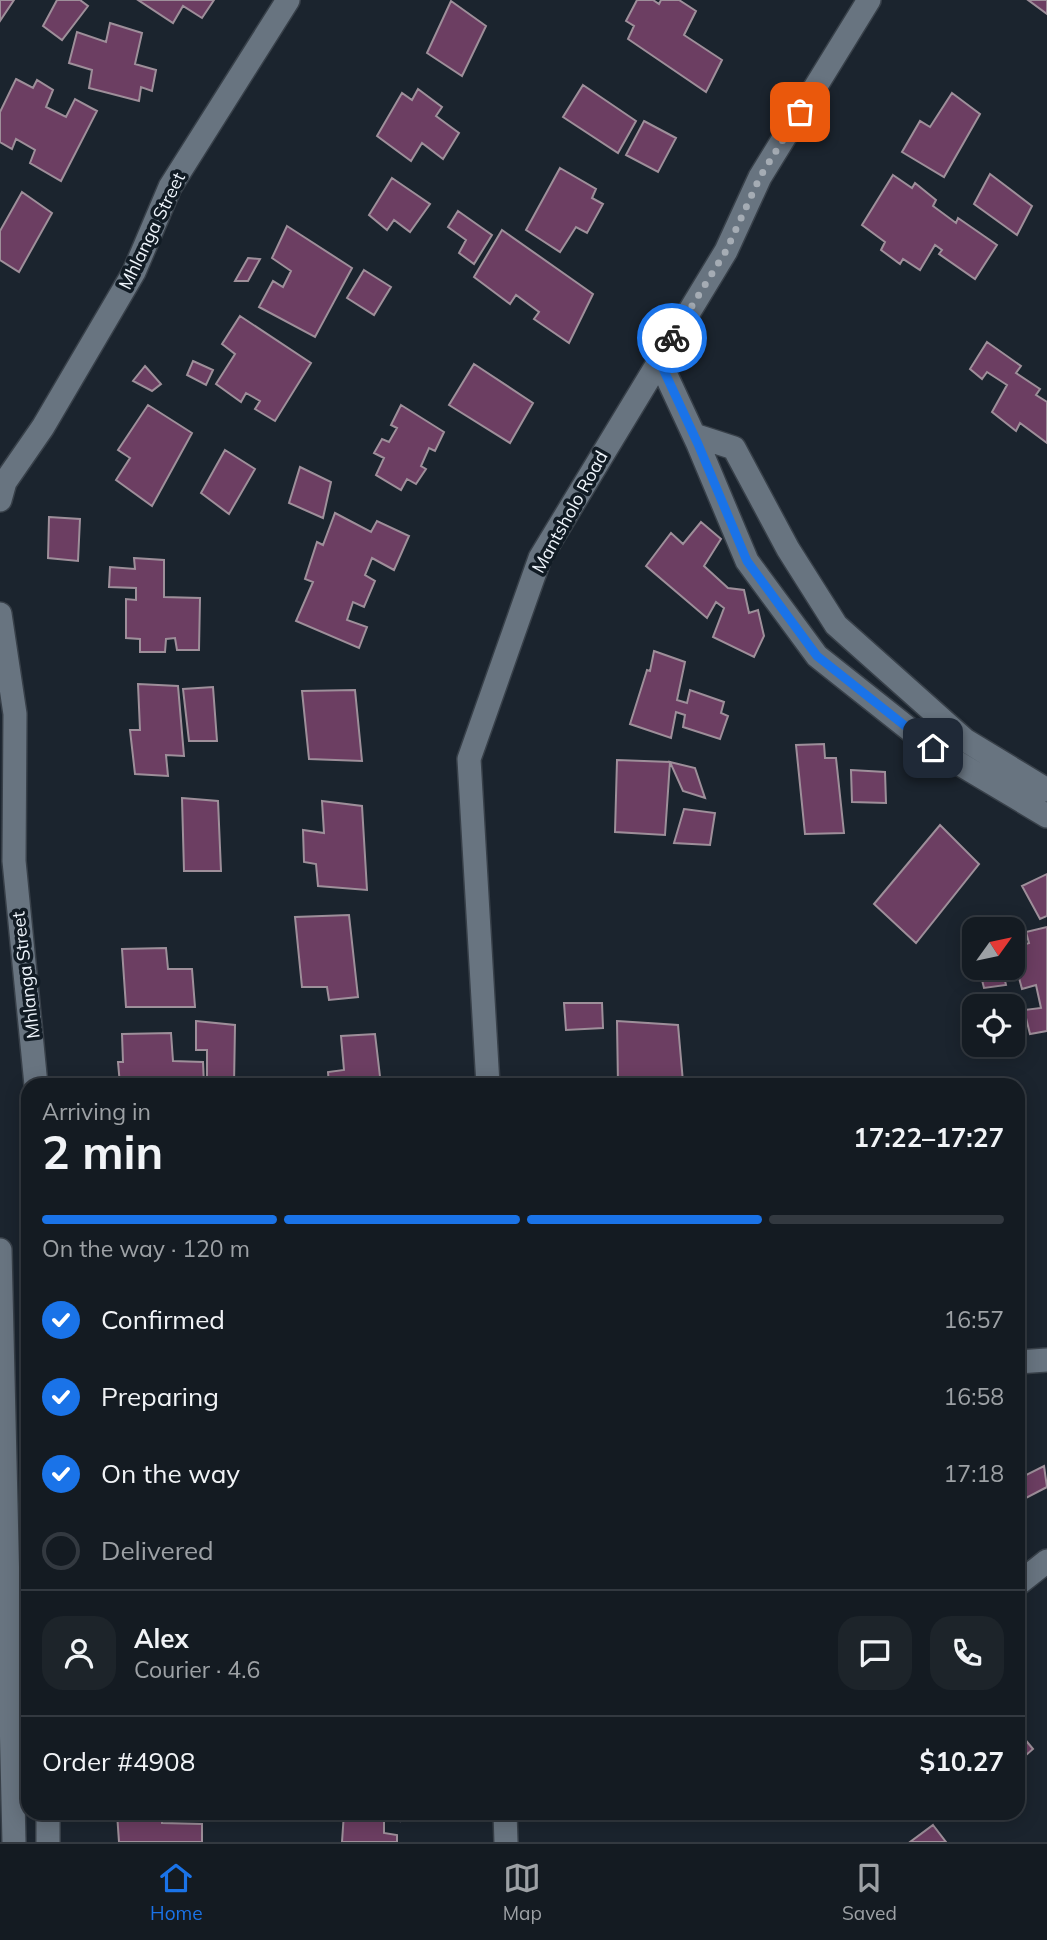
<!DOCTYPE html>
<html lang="en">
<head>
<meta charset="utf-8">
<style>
	:root { --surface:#141b22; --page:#1d242a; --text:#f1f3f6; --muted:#9da1a5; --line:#333940; --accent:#1a73e8 }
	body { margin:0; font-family:Mulish,sans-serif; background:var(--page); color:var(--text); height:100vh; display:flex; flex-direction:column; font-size:26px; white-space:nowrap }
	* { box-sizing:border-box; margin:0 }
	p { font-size:23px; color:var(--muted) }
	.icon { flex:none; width:38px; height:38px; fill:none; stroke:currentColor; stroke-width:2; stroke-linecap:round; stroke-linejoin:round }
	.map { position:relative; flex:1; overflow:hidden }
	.panel { position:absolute; left:21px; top:1078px; width:1004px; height:742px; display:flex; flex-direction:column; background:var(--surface); border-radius:21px; box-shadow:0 4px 18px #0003,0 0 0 2px var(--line) }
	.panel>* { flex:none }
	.needle { width:46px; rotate:57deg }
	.buttons { position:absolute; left:962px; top:917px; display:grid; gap:14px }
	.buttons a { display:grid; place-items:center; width:63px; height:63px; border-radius:14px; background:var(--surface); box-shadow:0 4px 18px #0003,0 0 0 2px var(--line); font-size:35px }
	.pin { position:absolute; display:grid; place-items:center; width:60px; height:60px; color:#fff; margin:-30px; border-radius:14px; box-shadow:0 4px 10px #0006 }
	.courier { position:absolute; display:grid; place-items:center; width:70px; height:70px; margin:-35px; border:5px solid #1a73e8; border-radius:50%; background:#fff; color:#222; box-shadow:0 2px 9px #0007 }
	.headline em { font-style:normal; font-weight:700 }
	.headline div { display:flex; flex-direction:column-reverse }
	.headline { display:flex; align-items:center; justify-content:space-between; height:119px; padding:0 21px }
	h1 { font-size:46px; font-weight:700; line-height:52px }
	.bar { display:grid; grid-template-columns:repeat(4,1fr); gap:10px 7px; align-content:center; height:84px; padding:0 21px }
	.bar i { height:9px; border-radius:5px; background:var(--line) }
	.bar .selected { background:var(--accent) }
	.bar p { grid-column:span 4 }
	.line { display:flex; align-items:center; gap:18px; padding:0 21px; border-top:2px solid var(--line) }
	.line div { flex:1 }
	.round { display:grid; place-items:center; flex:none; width:74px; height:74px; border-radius:21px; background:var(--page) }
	ol { padding:0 21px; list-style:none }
	li { display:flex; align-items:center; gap:21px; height:77px }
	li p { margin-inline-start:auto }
	li .icon { padding:7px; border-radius:50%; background:var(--accent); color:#fff; stroke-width:4 }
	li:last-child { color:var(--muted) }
	li i { width:38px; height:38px; border:4px solid var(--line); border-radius:50% }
	.dock { display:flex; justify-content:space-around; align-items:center; height:98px; border-top:2px solid var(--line); background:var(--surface); font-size:19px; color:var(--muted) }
	.dock a { display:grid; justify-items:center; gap:4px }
	.dock .selected { color:var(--accent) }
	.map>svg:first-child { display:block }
	.building { fill:#6c3e62; stroke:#9e8f9a; stroke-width:2 }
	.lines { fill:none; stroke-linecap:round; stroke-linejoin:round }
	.minor-casing { stroke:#384049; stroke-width:26 }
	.minor { stroke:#687480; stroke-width:23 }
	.done { stroke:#a5acb4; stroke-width:7; stroke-dasharray:0 12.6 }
	.route { stroke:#1a73e8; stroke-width:9 }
	.labels { text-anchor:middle; stroke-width:7; stroke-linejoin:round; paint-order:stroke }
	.street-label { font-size:18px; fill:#eff5fc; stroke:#111b24 }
</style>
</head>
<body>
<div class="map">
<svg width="1047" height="1842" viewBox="0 0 1047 1842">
	<rect width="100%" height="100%" fill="#1b242e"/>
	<!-- building -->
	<path class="building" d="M0,0H14L0,21Z
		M57,0H80L88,6L62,40L43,26Z
		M138,0H214L202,18L183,6L173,23Z
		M637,0H653L659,4L661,0H679L696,11L684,35L722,60L706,92L628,39L634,26L626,21Z
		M1028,0H1047V14Z
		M451,1L486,26L462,76L427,53Z
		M110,23L142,33L135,64L156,70L152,91L141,87L139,101L89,88L92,70L69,63L77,32L106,42Z
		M16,79L33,88L37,80L53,90L46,107L66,117L75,99L97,111L61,181L30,163L35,150L16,139L12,149L0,142V112Z
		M583,85L636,121L618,153L563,117Z
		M418,89L442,107L436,116L459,133L443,159L422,143L411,161L377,136L402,93L412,100Z
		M952,93L980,114L944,177L902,152L920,121L930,127Z
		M644,121L676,138L658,172L626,155Z
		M560,168L596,189L592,198L603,204L587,233L576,227L560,252L526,230Z
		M990,174L1032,206L1017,235L974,204Z
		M893,175L912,188L915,183L936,200L933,206L956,223L958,218L997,245L975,279L939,254L942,250L935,245L920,270L903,259L900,264L881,250L885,242L862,225Z
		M392,178L430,204L410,232L394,220L387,230L369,215Z
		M22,192L52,213L19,272L0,260V231Z
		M458,211L492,235L474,264L459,253L466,240L448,227Z
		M287,226L352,268L315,337L259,307L273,281L283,287L291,271L272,258Z
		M502,230L593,294L569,343L534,319L539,312L516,295L510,304L474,277Z
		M248,258L260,259L248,281H235Z
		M364,270L391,287L374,315L347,298Z
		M240,316L311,363L275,421L255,409L260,401L246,393L241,402L216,384L235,354L222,344Z
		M987,342L1021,366L1016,373L1040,389L1036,395L1047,402V443L1020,423L1016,431L992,412L1007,385L987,372L982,379L970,369Z
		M193,361L213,370L206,385L187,375Z
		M474,364L533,403L510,443L449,405Z
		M145,366L161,384L152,391L133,381Z
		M148,405L192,433L152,506L116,480L130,458L118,450Z
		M401,405L444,432L435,451L429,448L421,466L426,469L416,484L407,479L401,490L376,475L384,458L374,453L382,439L389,442L397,428L391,425Z
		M225,450L255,469L229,514L201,493Z
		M300,467L331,482L323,518L289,503Z
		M335,513L371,532L377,521L409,536L394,570L372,558L365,575L375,581L364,607L353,602L347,620L367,627L359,648L296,621L313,582L305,579L317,542L323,545Z
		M49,517L80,519L78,561L48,558Z
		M701,522L721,539L704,566L728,588L744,590L749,613L758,610L764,636L754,657L713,637L724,608L716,602L707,618L646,566L671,533L683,544Z
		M134,558L164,560V597L200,598L199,650H177L175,638L166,639L165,652H140V639L126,638V599L136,600V588L109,587L110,567L135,569Z
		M654,651L685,662L677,700L687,703L690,690L724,702L721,713L728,716L720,739L683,727L685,715L676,712L671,738L630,724L647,670L650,671Z
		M138,684L178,686L184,756L166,755L168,776L135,774L130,730H140Z
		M213,687L217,741H189L183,689Z
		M355,690L362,761L309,759L302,691Z
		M824,744L825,758H836L844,833L805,834L796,745Z
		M617,760L670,762L665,835L615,832Z
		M670,762L695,768L705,798L683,791Z
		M851,770L885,772L886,803L852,802Z
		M182,798L218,801L221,871H184Z
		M322,801L362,806L367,890L318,886L316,864L304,862L303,830L324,833Z
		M684,809L715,813L710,845L674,843Z
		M940,825L979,864L916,943L874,904Z
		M1047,874V916L1040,919L1022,886Z
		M349,915L358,997L329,1000L327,987H302L295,917Z
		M1047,927V1031L1030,1034L1024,1010L1041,1008L1036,985L1022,989L1019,978L1015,979L1011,968L1013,948L1029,943L1026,932Z
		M166,948L168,969H192L195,1007H126L122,949Z
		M979,968H1002L1006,985L984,988Z
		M564,1003H602L603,1028L566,1030Z
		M196,1021L235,1025L234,1085H207V1050H196Z
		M617,1021L678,1025L683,1082L642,1080L641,1085H618Z
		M171,1033L173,1061L203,1062L204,1085H120L118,1062H123L122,1034Z
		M375,1034L381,1085H329L328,1072L344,1070L341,1036Z
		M1044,1466L1047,1487L1026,1498L1018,1486V1479Z
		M1018,1731L1033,1749L1018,1762Z
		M117,1813H162V1823L202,1824V1842H119Z
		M344,1813L372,1817L373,1813H400V1821L384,1819V1833L397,1835V1842H342Z
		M933,1825L946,1842H910Z"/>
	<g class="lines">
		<defs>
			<path id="minor" d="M659,360L698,444L747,561L817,656L933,748L1047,816
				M694,435L734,448L788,549L836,625L965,740L1047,790
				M0,500L5,482L43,427L134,272L170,187L288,0
				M0,614L15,714L14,861L36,1085
				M488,1085L469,759L540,558L726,251L760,177L869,0
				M0,1250L14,1842
				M1018,1362L1047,1360
				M1018,1584L1047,1561
				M48,1813V1842
				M505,1813L506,1842"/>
		</defs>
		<!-- minor casing -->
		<use href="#minor" class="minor-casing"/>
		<!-- minor -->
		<use href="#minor" class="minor"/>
	</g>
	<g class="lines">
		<!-- done -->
		<path class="done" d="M672,338L726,251L760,177L800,112"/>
		<!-- route -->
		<path class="route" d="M672,338L659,360L698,444L747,561L817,656L933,748"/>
	</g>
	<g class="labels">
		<!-- street labels -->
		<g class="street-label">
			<text transform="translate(152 231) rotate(-64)" y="6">Mhlanga Street</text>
			<text transform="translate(570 512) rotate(-61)" y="6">Mantsholo Road</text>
			<text transform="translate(26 975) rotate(-97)" y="6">Mhlanga Street</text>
		</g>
	</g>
</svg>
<div class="buttons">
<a><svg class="needle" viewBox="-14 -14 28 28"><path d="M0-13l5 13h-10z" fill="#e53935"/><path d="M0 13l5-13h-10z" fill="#9da1a5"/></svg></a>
<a><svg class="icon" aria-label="locate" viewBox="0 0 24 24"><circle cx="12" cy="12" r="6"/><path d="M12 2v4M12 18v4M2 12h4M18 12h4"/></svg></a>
</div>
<div class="pin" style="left:800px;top:112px;background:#ea580c"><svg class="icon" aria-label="bag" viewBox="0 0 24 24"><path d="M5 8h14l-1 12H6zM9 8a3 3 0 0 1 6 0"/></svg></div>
<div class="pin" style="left:933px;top:748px;background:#1f2937"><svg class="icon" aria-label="home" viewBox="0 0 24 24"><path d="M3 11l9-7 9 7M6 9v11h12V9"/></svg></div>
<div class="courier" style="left:672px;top:338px"><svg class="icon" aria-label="bike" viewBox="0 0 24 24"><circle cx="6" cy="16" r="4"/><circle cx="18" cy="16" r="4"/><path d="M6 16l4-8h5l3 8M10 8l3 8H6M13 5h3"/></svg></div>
<section class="panel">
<div class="headline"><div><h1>2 min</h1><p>Arriving in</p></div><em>17:22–17:27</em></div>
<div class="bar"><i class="selected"></i><i class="selected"></i><i class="selected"></i><i></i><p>On the way · 120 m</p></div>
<ol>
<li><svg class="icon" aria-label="check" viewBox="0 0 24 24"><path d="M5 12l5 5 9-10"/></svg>Confirmed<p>16:57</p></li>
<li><svg class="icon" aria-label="check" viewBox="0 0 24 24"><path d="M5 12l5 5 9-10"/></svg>Preparing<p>16:58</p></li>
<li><svg class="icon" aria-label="check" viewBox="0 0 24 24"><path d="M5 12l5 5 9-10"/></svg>On the way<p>17:18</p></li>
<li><i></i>Delivered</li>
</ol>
<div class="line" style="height:126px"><a class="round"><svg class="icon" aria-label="person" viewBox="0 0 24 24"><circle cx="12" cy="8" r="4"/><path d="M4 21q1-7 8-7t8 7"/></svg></a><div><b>Alex</b><p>Courier · 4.6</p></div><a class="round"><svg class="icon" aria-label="chat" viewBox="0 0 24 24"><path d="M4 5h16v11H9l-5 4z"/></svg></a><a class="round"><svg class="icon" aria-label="phone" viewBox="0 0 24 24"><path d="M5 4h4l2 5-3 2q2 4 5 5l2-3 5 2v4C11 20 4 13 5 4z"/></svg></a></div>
<div class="line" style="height:91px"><div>Order #4908</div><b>$10.27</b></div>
</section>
</div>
<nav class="dock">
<a class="selected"><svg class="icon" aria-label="home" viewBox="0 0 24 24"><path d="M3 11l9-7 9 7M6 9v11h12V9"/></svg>Home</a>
<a><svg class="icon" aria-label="map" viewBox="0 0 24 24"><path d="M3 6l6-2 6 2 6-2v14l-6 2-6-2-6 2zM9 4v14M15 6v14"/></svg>Map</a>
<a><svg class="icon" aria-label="saved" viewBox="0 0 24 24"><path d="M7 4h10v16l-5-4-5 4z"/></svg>Saved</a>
</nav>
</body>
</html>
